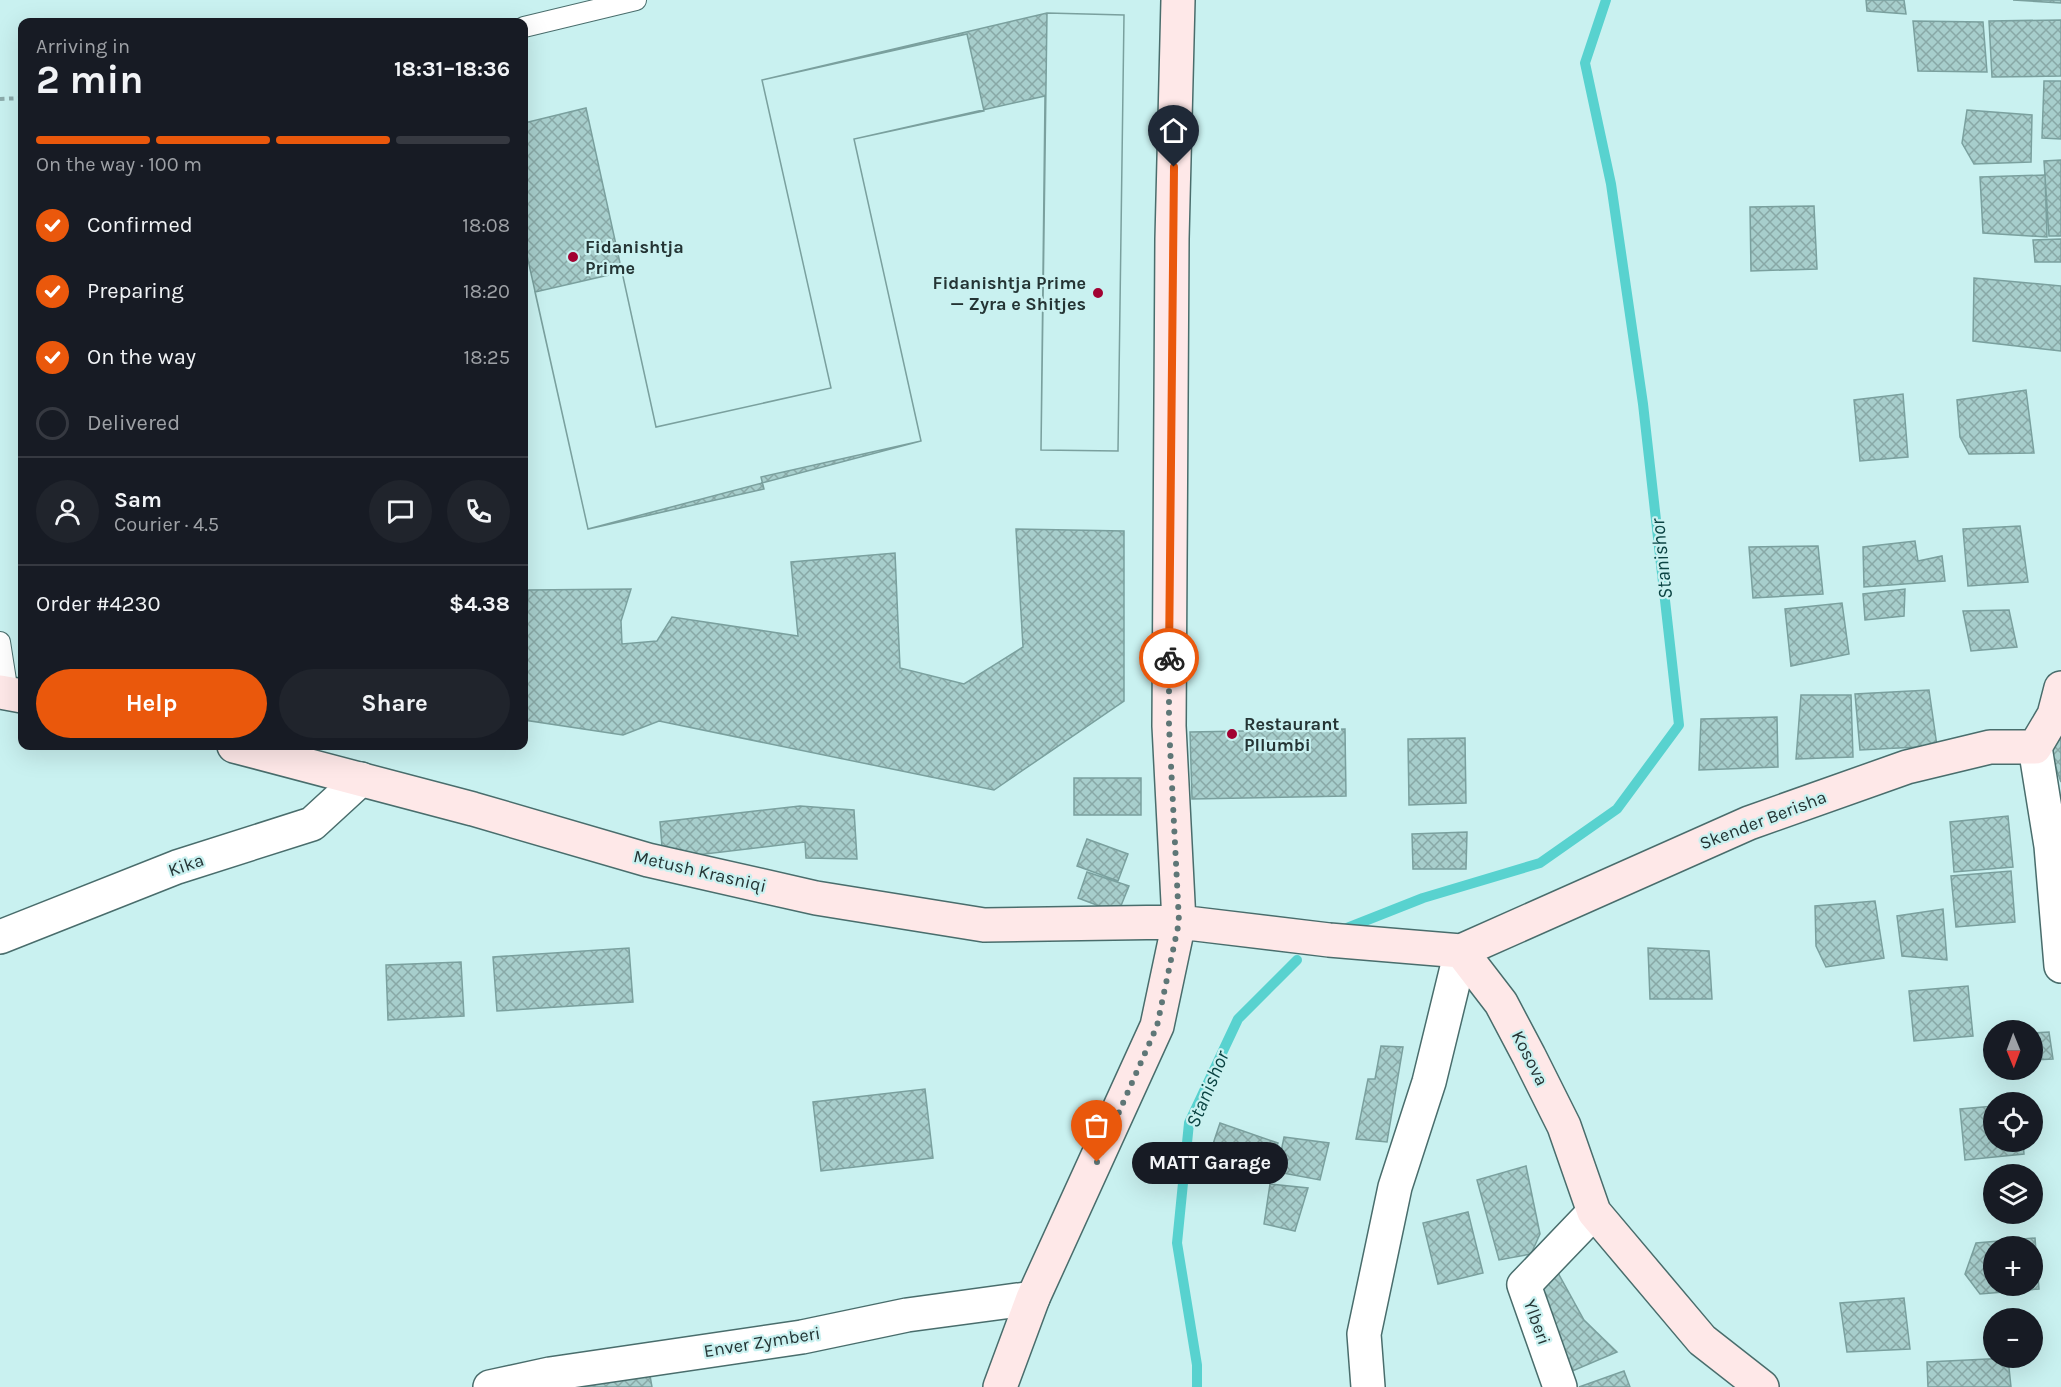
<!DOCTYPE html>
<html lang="en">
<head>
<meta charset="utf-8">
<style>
	:root { --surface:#171b24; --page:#20242c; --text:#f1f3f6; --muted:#9ea1a6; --line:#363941; --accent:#ea580c }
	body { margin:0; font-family:Karla,sans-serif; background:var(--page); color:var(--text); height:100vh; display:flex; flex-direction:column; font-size:22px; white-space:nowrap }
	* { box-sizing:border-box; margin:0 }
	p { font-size:20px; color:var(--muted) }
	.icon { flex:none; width:33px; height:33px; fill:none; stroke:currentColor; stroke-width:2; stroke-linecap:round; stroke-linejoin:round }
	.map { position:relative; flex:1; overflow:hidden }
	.details { position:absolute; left:18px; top:18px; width:510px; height:732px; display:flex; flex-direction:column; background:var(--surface); border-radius:12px; box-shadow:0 6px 24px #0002 }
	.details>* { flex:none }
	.needle { width:39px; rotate:179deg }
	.tools { position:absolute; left:1983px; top:1020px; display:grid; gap:12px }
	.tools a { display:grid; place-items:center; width:60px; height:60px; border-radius:50%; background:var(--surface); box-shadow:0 6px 24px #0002; font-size:30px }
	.pin { position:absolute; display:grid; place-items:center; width:51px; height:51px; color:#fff; margin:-62px -26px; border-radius:50% 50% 50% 0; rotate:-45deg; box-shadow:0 0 6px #0007 }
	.pin .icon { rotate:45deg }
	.courier { position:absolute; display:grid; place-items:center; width:60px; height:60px; margin:-30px; border:4px solid #ea580c; border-radius:50%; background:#fff; color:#222; box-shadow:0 2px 8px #0007 }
	.bubble { position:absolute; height:42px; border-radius:21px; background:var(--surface); box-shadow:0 6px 24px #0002; font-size:20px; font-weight:700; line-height:42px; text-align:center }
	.headline em { font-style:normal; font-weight:700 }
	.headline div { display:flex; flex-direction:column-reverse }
	.headline { display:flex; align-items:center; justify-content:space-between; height:102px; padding:0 18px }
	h1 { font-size:39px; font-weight:700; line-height:45px }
	.bar { display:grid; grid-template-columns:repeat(4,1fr); gap:9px 6px; align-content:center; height:72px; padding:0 18px }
	.bar i { height:8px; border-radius:4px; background:var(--line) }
	.bar .active { background:var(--accent) }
	.bar p { grid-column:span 4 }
	.line { display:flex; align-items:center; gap:15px; padding:0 18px; border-top:2px solid var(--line) }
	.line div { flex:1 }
	.round { display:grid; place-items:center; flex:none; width:63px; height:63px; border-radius:32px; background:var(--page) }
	ol { padding:0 18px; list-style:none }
	li { display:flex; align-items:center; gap:18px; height:66px }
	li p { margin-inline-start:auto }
	li .icon { padding:6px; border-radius:50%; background:var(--accent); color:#fff; stroke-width:4 }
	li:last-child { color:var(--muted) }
	li i { width:33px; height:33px; border:3px solid var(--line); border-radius:50% }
	.action { display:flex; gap:12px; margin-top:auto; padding:12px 18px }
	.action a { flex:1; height:69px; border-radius:36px; background:var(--accent); color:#fff; font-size:24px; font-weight:700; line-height:69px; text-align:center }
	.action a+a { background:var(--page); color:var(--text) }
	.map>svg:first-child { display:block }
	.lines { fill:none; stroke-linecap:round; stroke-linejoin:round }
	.stream { stroke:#58d2cf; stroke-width:10 }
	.building { fill:url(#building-cross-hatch); stroke:#7aa09e; stroke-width:1.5; fill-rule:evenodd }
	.lane-casing { stroke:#496d6c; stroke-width:22 }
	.street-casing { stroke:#496d6c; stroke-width:36 }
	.secondary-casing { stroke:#496d6c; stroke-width:36 }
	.path { stroke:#8cabab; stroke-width:4; stroke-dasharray:4.5 4.5; stroke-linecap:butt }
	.lane { stroke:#fff; stroke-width:20 }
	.street { stroke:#fff; stroke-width:33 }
	.secondary { stroke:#fee8e8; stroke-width:33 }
	.done { stroke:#5e7676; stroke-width:6; stroke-dasharray:0 10.8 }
	.route { stroke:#ea580c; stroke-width:8 }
	.poi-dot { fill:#a20232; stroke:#c9f1f0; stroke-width:2 }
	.labels { text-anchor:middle; stroke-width:4.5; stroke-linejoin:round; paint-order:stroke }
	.poi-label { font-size:18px; font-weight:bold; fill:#243434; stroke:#c9f1f0; text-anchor:start }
	.street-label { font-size:18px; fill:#243434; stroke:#c9f1f0 }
	.water-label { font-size:20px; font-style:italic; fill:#0b4443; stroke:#c9f1f0 }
</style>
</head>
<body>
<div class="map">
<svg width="2061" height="1387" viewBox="0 0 2061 1387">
	<defs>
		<pattern id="building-cross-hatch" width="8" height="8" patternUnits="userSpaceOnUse" patternTransform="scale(1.5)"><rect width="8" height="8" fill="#a7cecc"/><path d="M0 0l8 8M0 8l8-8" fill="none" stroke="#88a8a6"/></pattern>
	</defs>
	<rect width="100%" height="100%" fill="#c9f1f0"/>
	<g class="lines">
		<!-- stream -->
		<path class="stream" d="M1347,928L1423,898L1540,863L1617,809L1679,725L1643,404L1611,184L1585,63L1606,0
			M1197,1387V1365L1177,1243L1189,1123L1238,1019L1297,960"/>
	</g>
	<!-- building -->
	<path class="building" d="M1866,0H1904L1906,14L1867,11Z
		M2013,0H2061V3Z
		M1047,13L1124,15L1118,451L1041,450Z
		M1047,13L1124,15L1118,451L1041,450L1045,96L854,139L921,441L588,529L524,242V123L586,108L656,427L831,388L762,80Z
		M2061,20V76L1992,77L1989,21Z
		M1913,21L1983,22L1987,72L1918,71Z
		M967,34L984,111L854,139L921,441L761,477L764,489L588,529L535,292L622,272L656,427L831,388L762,80Z
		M2044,81H2061V139L2042,138Z
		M1967,110L2032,115L2031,162L1974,164L1962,143Z
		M2061,160V236H2049L2044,161Z
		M2045,175L2047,237L1983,233L1980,177Z
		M1814,206L1817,269L1751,271L1750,207Z
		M2061,239V262H2035L2033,240Z
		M1974,278L2061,286V351L1973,341Z
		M2026,390L2034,453L1969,454L1960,437L1957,400Z
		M1903,394L1908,457L1860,461L1854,400Z
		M2020,526L2028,582L1968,586L1963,529Z
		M1016,529L1124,531V701L994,790L659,721L623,735L524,720L528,590L631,589L621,621L622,644L657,641L672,617L798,636L791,562L895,553L900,668L964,684L1023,647Z
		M1915,541L1918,561L1942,556L1945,581L1864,587L1863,547Z
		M1818,546L1823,594L1753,598L1749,547Z
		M1905,589L1904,616L1865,620L1863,594Z
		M1842,603L1849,654L1791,666L1785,609Z
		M2009,610L2017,647L1971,651L1963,611Z
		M1929,690L1937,746L1860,750L1855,694Z
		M1801,695H1851L1853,757L1796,759Z
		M1777,717L1778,767L1699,770L1701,719Z
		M2061,726V782L2051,754Z
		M1345,729L1346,796L1192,799L1190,732Z
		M1465,738L1466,803L1409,805L1408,739Z
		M1074,778H1141V815H1074Z
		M800,806L854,810L857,859L806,858L805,842L663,859L660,822Z
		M2008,816L2013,867L1954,872L1950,822Z
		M1467,832L1466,869H1413L1412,834Z
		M1087,839L1128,854L1118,881L1077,866Z
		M2011,871L2015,922L1956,927L1951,876Z
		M1087,872L1129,886L1118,913L1078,898Z
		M1875,901L1884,958L1826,967L1816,946L1815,906Z
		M1943,909L1947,960L1902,956L1897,916Z
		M629,948L633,1002L497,1011L493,957Z
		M1648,948L1709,951L1712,999H1650Z
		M461,962L464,1016L388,1020L386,965Z
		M1968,986L1973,1036L1914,1041L1909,991Z
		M2049,1032L2053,1059L2032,1060V1033Z
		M1381,1046L1403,1047L1387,1142L1356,1139L1368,1079H1375Z
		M925,1089L933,1158L821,1171L813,1102Z
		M1994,1106V1142H2023L2024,1154L1965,1160L1960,1109Z
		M1220,1123L1278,1143L1265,1183L1207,1162Z
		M1284,1137L1329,1143L1320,1180L1277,1172Z
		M1526,1166L1540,1234L1531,1254L1499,1260L1477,1180Z
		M1270,1184L1308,1188L1295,1231L1264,1224Z
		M1468,1212L1483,1273L1438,1284L1423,1223Z
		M2035,1238L2039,1289L1980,1294L1965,1274L1976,1243ZM1994,1246H2032V1286H1994Z
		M1552,1262L1584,1320L1617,1352L1563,1375L1536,1278Z
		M1904,1298L1910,1349L1847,1352L1840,1303Z
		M2008,1358L2011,1387H1928L1927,1362Z
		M649,1370L652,1387H581L580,1383Z
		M1624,1371L1630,1387H1579Z"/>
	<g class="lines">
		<defs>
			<path id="lane" d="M524,27L636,0
				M0,642L8,693"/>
			<path id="street" d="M2035,747L2051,846L2061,966
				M0,937L177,867L312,824L361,779
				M490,1387L550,1374L802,1337L907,1315L1033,1298
				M1368,1387L1364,1334L1395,1187L1429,1082L1461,951
				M1560,1387L1524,1285L1594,1212"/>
			<path id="secondary" d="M0,692L22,696
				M234,746L473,809L648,860L816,898L984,925L1179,922L1329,940L1461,951L1501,1003L1529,1056L1564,1126L1594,1212L1702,1340L1762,1387
				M1461,951L1749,823L1907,767L1990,747H2035L2054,715L2061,688
				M1000,1387L1033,1298L1157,1026L1179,922L1169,726L1172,239L1178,0"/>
		</defs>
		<!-- lane casing -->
		<use href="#lane" class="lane-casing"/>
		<!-- street casing -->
		<use href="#street" class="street-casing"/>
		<!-- secondary casing -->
		<use href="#secondary" class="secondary-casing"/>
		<!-- path -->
		<path class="path" d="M0,99L22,98"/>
		<!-- lane -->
		<use href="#lane" class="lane"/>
		<!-- street -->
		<use href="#street" class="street"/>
		<!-- secondary -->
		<use href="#secondary" class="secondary"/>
	</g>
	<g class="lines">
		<!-- done -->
		<path class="done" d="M1097,1162L1157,1026L1179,922L1169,726V658"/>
		<!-- route -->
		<path class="route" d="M1169,658L1174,167"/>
	</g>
	<!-- markers -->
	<g class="poi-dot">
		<circle cx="573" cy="257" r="6"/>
		<circle cx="1098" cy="293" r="6"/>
		<circle cx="1232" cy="734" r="6"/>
	</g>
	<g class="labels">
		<!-- poi labels -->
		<g class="poi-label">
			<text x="585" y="253">Fidanishtja<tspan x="585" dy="21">Prime</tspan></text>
			<text x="1086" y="289" text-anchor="end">Fidanishtja Prime<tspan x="1086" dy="21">— Zyra e Shitjes</tspan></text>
			<text x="1244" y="730">Restaurant<tspan x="1244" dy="21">Pllumbi</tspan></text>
		</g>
		<!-- street labels -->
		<g class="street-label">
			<text transform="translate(1763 820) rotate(-21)" y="6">Skender Berisha</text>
			<text transform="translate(186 865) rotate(-19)" y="6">Kika</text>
			<text transform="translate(700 871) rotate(13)" y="6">Metush Krasniqi</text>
			<text transform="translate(1530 1058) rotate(63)" y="6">Kosova</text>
			<text transform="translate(1537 1322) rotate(70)" y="6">Ylberi</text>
			<text transform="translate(762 1342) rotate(-9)" y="6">Enver Zymberi</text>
		</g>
		<!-- water labels -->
		<g class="water-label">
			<text transform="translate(1661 559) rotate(-96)" y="7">Stanishor</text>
			<text transform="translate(1207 1089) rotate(-67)" y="7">Stanishor</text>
		</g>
	</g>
</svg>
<div class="tools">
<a><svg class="needle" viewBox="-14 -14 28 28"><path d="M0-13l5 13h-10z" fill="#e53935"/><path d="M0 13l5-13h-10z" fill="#9ea1a6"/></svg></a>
<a><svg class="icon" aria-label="locate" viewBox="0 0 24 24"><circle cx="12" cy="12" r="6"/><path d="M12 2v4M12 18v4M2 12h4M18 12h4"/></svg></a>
<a><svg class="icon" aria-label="layers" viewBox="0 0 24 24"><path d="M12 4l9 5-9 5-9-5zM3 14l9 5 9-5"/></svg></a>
<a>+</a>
<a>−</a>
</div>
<div class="pin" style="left:1097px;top:1162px;background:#ea580c"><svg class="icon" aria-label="bag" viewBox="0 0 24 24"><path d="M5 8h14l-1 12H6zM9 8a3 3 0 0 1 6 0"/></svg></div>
<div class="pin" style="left:1174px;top:167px;background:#1f2937"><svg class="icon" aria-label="home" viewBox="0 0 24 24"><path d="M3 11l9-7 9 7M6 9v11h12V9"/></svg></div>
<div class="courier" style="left:1169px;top:658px"><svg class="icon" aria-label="bike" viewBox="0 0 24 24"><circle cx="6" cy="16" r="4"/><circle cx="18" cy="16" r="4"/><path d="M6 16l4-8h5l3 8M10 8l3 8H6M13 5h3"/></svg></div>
<div class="bubble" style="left:1132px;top:1142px;width:156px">MATT Garage</div>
<section class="details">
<div class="headline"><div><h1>2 min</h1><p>Arriving in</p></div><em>18:31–18:36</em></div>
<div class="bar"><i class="active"></i><i class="active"></i><i class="active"></i><i></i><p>On the way · 100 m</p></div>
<ol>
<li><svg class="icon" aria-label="check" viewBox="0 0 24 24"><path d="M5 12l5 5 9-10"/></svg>Confirmed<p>18:08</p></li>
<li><svg class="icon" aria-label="check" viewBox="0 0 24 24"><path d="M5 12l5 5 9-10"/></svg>Preparing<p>18:20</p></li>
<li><svg class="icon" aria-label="check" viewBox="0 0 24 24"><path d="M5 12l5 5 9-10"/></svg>On the way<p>18:25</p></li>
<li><i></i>Delivered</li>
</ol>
<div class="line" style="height:108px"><a class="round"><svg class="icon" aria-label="person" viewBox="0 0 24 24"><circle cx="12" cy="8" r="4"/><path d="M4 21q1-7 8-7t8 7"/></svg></a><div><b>Sam</b><p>Courier · 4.5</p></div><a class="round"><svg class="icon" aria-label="chat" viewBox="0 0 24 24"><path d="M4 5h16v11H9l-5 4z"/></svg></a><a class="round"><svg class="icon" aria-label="phone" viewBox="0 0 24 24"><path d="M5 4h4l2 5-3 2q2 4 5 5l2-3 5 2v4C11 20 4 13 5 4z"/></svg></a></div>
<div class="line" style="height:78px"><div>Order #4230</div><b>$4.38</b></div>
<div class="action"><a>Help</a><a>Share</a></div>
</section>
</div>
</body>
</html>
